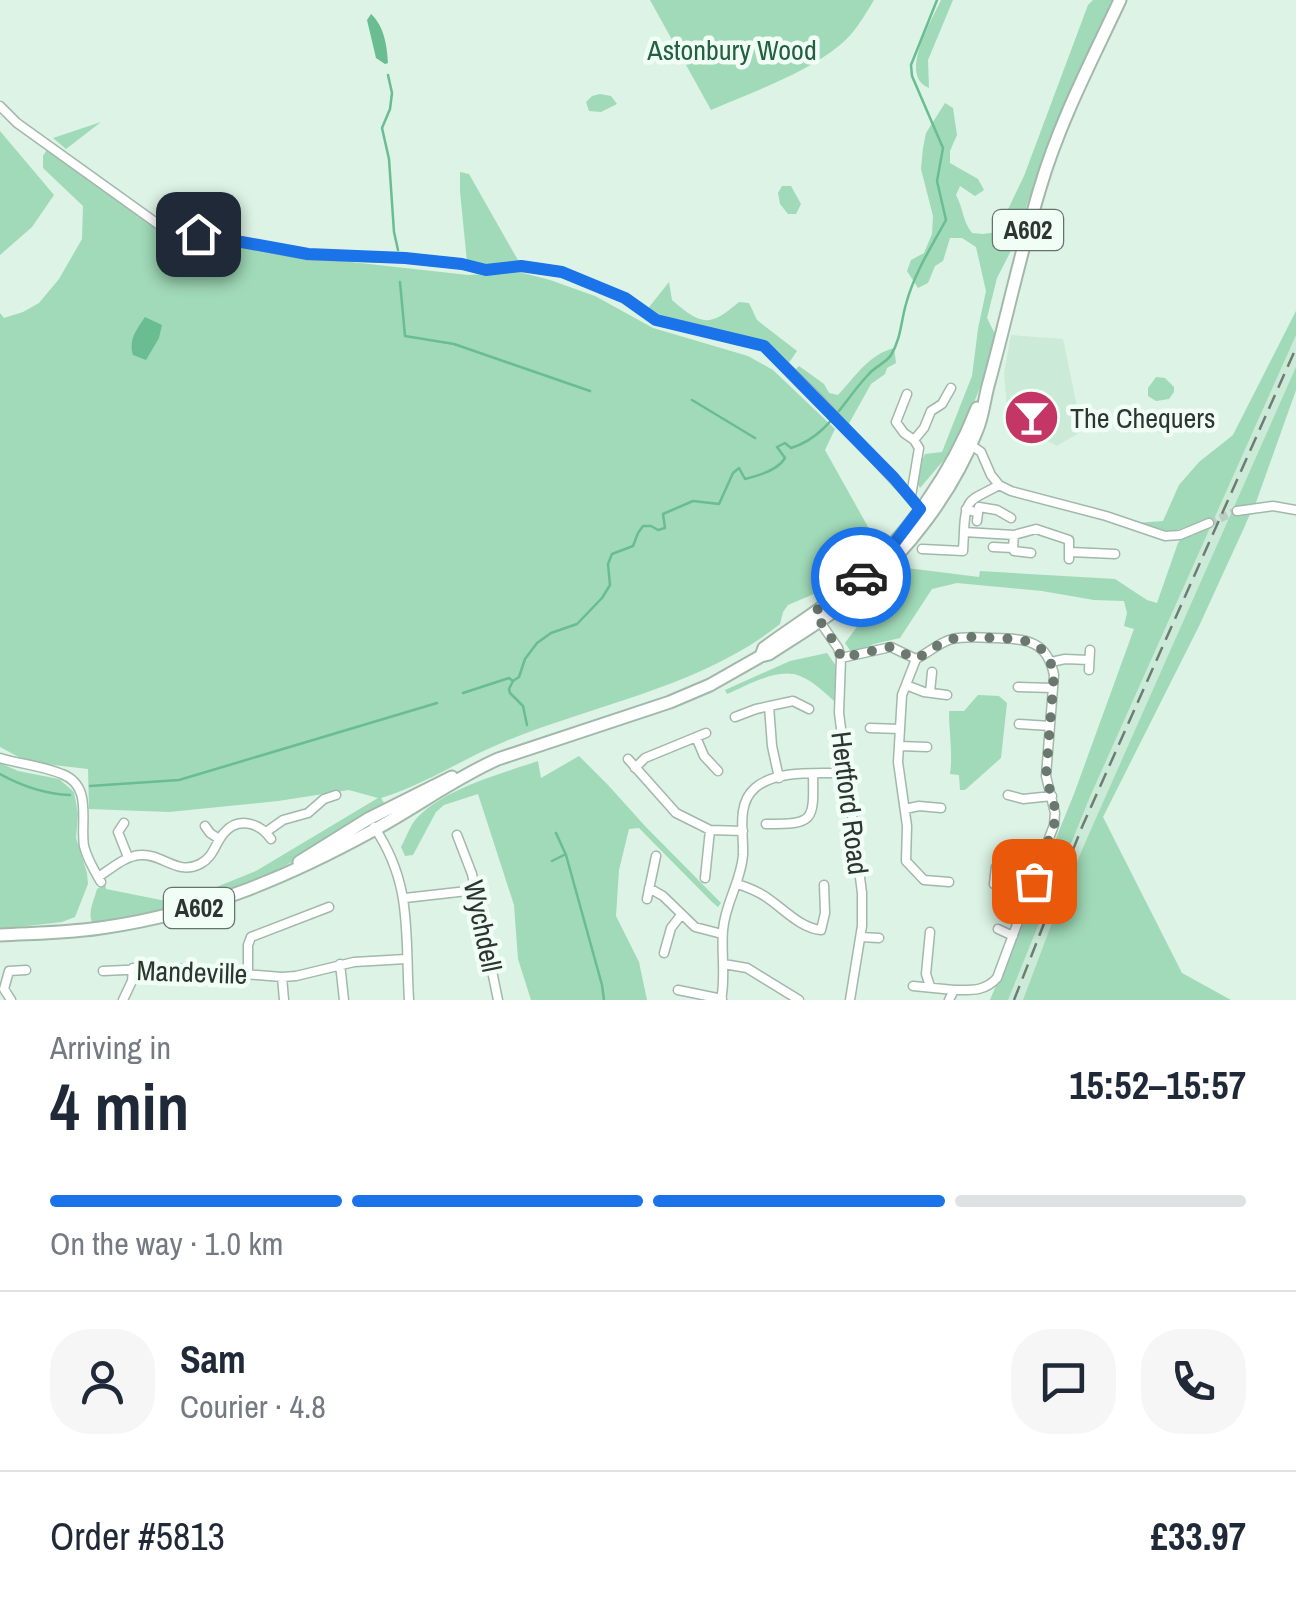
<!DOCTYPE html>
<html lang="en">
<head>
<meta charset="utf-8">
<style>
	:root { --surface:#fff; --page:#f6f6f7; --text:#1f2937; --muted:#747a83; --line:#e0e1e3; --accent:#1a73e8 }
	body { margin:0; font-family:"Archivo Narrow",sans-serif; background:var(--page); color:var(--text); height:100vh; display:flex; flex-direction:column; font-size:38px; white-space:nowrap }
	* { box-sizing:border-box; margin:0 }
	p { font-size:32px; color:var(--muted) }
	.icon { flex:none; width:55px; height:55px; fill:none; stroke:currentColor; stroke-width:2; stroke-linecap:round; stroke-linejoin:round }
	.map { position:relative; height:1000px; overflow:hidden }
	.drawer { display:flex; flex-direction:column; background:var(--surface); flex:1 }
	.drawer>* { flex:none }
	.pin { position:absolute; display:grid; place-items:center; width:85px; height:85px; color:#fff; margin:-42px; border-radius:20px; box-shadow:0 5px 15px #0006 }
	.courier { position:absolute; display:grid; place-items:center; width:100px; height:100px; margin:-50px; border:8px solid #1a73e8; border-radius:50%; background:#fff; color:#222; box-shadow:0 2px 12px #0007 }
	.headline em { font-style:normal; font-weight:700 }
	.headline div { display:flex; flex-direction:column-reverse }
	.headline { display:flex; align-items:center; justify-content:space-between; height:170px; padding:0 50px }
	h1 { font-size:65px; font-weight:700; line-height:75px }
	.bar { display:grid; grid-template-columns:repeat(4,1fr); gap:15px 10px; align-content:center; height:120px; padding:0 50px }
	.bar i { height:12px; border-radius:8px; background:var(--line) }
	.bar .on { background:var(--accent) }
	.bar p { grid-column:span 4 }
	.line { display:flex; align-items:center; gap:25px; padding:0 50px; border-top:2px solid var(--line) }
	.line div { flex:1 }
	.round { display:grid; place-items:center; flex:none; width:105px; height:105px; border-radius:40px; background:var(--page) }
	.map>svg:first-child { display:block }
	.built { fill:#cbead7 }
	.green { fill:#a0dab8 }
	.water { fill:#69bd90 }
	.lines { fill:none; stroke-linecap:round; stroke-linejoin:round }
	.stream { stroke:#69bd90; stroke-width:2.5 }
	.minor-tunnel { stroke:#b9cdc1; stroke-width:8; stroke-dasharray:8 4; stroke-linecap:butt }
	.minor-casing { stroke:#a2b8aa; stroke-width:11 }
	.highway-casing { stroke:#a2b8aa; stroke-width:15 }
	.minor { stroke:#fff; stroke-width:8 }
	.highway { stroke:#fff; stroke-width:11 }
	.rail { stroke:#6e7c73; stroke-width:2.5; stroke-dasharray:15 8; stroke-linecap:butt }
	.done { stroke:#6a786f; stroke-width:10; stroke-dasharray:0 18 }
	.route { stroke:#1a73e8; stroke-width:12 }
	.labels { text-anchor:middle; stroke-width:9; stroke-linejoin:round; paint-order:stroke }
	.shield { fill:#f0fef5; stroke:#67716b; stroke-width:2.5 }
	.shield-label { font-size:25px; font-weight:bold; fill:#2c3530 }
	.park-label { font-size:28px; fill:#226041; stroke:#f0fef5 }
	.poi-label { font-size:28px; fill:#2c3530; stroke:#f0fef5; text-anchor:start }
	.street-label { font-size:28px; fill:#2c3530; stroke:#f0fef5 }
</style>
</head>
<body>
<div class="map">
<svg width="1296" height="1000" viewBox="0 0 1296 1000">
	<rect width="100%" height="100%" fill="#dcf3e5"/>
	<!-- built -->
	<path class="built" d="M1296,311V390L1255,505L1238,508L1246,524L1199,626L1103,817L1028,1000H1002L1157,604L1178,543L1206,529L1211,518L1233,435Z
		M1011,335L1063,339L1082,431L1057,446L1008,420L1004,373Z"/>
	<!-- green -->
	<path class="green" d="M650,0H874C865,15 854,34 840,45C803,75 754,91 711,110Z
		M941,0H953L928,60L929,88C898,76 931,22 941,0Z
		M1093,0H1114L1093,42L1027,204L1018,237L997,278L987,318L994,332L993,355L967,420L949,454L920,488C912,474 919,466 925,454L942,452L972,376L978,329L986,291L976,247L962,238H950L943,261L935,266L928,283L918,288L907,271L911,260L924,253L932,234L933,216L921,169L923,148L926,133L945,103L953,108L957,135L950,151V163L978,179L984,190L975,196L960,186L956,195C964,210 962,220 972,233L983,234L997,232L1024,176L1088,5Z
		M600,94L611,96L617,104L601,112L589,111L586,102L592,96Z
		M101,122L66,149L53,138Z
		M0,131L54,195L32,227L0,255Z
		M48,148L122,200L162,232L297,256L468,275L519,272L550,280L595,296L653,328L748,356L773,370L835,429L825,450L868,527L876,532L875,541L821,591L788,605L783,612L780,624C703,686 596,704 506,741C462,759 426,784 381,798L387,807L257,882L207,902L94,926C86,915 94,901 97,889L105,884L106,889L166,901L204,892L256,871L378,798L349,790L278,801L169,812L89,809L88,769L28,762L0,747V313L4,318L23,312L39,303L59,279L82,239L83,206L43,168V156Z
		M460,172L469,174L519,262L484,267L467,262L460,191Z
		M782,186H791L801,204L796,214H788L780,204L778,193Z
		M669,282L672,300C701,325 709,328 739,302L749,303L757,320L797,351L788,364L765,344L656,318L646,311Z
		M1296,311V335L1089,799L1008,1000H990L1074,794L1134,629L1124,626L1127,613L1124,601L1094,600L1042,591L957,583L932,589L900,638L874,644L852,653L845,643L884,590L907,568L979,577L980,571L1115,579L1147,600L1157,603L1178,543L1183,537L1206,529L1211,518L1169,533L1135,523L1163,521L1179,485L1199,462L1233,435Z
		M894,348L896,363L887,368L885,374L871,384L847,427L793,372L799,366L824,384L829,393L838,395C856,376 868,355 894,348Z
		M1296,367V390L1255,505L1238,508L1252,510L1199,626L1103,817L1182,973L1231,1000H1023L1061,899L1089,834Z
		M1156,377L1165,378L1174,387V392L1169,399L1156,401L1148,396V388Z
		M827,653L839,670L834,701C824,692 813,681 800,676C778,667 748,685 727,694L725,690L790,661Z
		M978,695L999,696L1007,703L1001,758L965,790H960L959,775L950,774C953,754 949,733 949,711H964Z
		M579,756L608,785L645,826L721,903L718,907L712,902L639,828L629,829L619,870L616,916L639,962L647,1000H531L518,959L514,905L478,794L444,805L436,812L413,855L405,856L401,847C406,838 410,826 416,819C443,789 500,774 538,761L541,778Z
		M0,763L18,771L59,779L74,792L78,814L76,838L87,873L88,884L75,917L62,922L0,929Z"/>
	<!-- water -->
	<path class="water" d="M371,14C384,26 387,45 388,63L385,64L376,58L367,20Z
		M145,317L162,325L159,338L146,360L133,355C128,340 137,329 145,317Z"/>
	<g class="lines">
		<!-- stream -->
		<path class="stream" d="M388,75L392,93L390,109L382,128L389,159L394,232L398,250
			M400,282L405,336L454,344L590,391
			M692,400L755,438
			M463,693L509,678L513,681
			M527,725L523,706L510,693L509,689L513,681L519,677L525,659L537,643L551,633L577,624L602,598L610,585L608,564L612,554L633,546L638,533L643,526H651L658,530L665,528L663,514L693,501L719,504L733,473L739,468L745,479C758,476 778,470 785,458L777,447L785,443L791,448C828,437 843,401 868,375C874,367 886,363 891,355C901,339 901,321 906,304C914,274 931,247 946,220L937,181L943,148L912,76L911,65L937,0
			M0,774C22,786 45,794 70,795
			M90,786L179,780L437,703
			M556,833L566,855L602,985L604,1000
			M552,861L564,855"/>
		<!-- minor-tunnel -->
		<path class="minor-tunnel" d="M1209,523L1237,511"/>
		<defs>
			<path id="minor" d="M0,106L17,123L162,227L308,255L405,258L462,264L485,270L521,266L562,272L625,298L656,320L764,346L815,395L921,509
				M907,394L896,422L904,433L914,440
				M967,442L981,452L991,475L999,485L1011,491L1106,516L1165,536L1180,535L1209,523
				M999,485C972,501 965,495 964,532L1014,535L1036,529L1069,540V559
				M911,496L919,448L914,440L924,428L931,411L942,404L951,388
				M979,507L997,510L1011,518
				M966,509L978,513L977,521
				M1237,511L1273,506L1296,510
				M993,547L1013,548L1014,535
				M1013,548L1014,551L1031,553
				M922,549L963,551L964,532
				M1070,552L1115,554
				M818,619L838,648L841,658L839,713L862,893V926L850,1000
				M841,658L891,647L916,659
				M916,659C928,653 938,643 952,639C965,636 979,637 992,638C1025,639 1047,639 1054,675L1046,776L1055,813L1054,825L997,978C984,992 971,990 954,990L949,1000
				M916,659L902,695L898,762L907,826L906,861L924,880L949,882
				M1051,662L1065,659L1089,660
				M1089,670L1090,650
				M906,685L924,692L947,695
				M1018,687L1053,688
				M930,692L932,672
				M769,706L772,746L779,778
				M735,717L756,709L793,701L809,709
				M1019,724L1050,726
				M870,728L900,729
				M696,737L704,756L718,771
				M899,746L927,747
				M0,758C20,764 43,766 62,774C93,786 80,821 84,846C87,859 94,870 101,882
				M628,759L676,813L710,830L743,831
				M635,768L645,758L706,733
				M1008,795L1023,799L1052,796
				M905,809L919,806L941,808
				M124,823L118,832L128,857
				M766,824C814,824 814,822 813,774
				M205,826L210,833L219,839
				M374,827C413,884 405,934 409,1000
				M266,832L283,820L308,813L324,799L336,795
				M457,835L472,874L498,1000
				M995,875L1025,876L1034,881
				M98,877C111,869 125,856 140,855C162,853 177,876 200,864C214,857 215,843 224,833C238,816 260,823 271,839
				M705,878L710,830
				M737,884C747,887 757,891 766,897C784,909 800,928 821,930L825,913L824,885
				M994,884L996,867
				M649,888L663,896L695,927L722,934
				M405,898L476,890
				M647,899L656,856
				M998,929L1013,936
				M861,937L879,938
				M664,953L671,928L681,915
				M340,964L344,1000
				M724,964L747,968L799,1000
				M103,971L170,968L282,977L296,976L354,962L406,959
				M248,974V945L251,937L329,907
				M282,977L284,1000
				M913,986L954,990
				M930,986L926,974L930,932
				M678,990L722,999
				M11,1000L4,989L9,971L26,970
				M123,1000L132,981L133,968
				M721,1000C726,977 721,953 723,930C725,903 741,882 743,855C744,834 736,804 755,788C777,769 818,774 846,773"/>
			<path id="highway" d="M761,656L764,648C795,625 830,604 858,579C910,533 952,472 977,408
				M299,862L368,819L452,777
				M0,935C35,933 72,933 107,927C202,913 288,877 372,831C415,808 453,779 498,759L670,702L710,685L761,656L769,654C798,635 830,616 857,594C907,552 953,492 977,430C983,416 984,401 988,386C1006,321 1020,254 1040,188C1059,123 1091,62 1120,0"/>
		</defs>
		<!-- minor casing -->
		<use href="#minor" class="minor-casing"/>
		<!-- highway casing -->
		<use href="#highway" class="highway-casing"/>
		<!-- minor -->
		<use href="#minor" class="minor"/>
		<!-- highway -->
		<use href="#highway" class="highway"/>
		<!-- rail -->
		<path class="rail" d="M1014,1000L1082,827L1296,348"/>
	</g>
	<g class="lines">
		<!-- done -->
		<path class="done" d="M861,577L814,612L838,648L841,658L890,647L916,659C928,653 938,643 952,639C964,636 979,637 992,638C1024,639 1047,639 1054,675L1046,776L1056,812L1054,825L1034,881"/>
		<!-- route -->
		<path class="route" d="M198,234L308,254L405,258L462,264L486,270L521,266L562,272L625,298L656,320L764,346L894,478L920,509L889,550L861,577"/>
	</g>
	<!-- icons -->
	<defs>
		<symbol id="bar-disc" viewBox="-11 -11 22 22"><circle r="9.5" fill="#c33666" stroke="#f0fef5"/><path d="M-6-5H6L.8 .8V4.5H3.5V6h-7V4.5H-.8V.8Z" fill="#fff"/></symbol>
	</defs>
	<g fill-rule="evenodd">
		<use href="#bar-disc" x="1000" y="386" width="63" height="63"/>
	</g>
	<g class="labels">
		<!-- shield labels -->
		<g class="shield">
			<rect x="993" y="210" width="70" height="40" rx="8"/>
			<rect x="164" y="888" width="70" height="40" rx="8"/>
		</g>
		<g class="shield-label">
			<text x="1028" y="239">A602</text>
			<text x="199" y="917">A602</text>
		</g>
		<!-- park labels -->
		<g class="park-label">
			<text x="732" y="60">Astonbury Wood</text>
		</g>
		<!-- poi labels -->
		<g class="poi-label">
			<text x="1070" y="428">The Chequers</text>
		</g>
		<!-- street labels -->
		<g class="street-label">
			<text transform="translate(850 803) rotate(83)" y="10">Hertford Road</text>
			<text transform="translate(483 926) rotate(78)" y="10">Wychdell</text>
			<text transform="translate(192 972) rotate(2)" y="10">Mandeville</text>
		</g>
	</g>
</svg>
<div class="pin" style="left:1034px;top:881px;background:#ea580c"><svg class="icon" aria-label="bag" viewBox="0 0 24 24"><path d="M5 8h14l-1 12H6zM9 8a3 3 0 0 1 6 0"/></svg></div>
<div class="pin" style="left:198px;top:234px;background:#1f2937"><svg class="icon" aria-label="home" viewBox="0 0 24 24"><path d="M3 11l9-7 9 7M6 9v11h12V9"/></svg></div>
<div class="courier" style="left:861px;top:577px"><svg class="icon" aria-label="car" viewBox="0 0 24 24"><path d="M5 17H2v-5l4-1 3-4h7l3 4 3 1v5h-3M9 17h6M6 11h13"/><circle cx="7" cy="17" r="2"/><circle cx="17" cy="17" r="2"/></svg></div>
</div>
<section class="drawer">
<div class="headline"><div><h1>4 min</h1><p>Arriving in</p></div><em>15:52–15:57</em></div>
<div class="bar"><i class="on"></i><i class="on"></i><i class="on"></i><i></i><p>On the way · 1.0 km</p></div>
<div class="line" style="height:180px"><a class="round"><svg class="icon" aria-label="person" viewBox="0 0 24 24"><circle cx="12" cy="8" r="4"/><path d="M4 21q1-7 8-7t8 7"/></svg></a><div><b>Sam</b><p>Courier · 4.8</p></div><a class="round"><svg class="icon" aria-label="chat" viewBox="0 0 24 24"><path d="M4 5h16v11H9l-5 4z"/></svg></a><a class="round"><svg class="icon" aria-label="phone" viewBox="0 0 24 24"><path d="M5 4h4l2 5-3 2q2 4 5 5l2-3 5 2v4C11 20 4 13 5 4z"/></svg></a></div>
<div class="line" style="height:130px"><div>Order #5813</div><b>£33.97</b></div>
</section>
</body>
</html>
